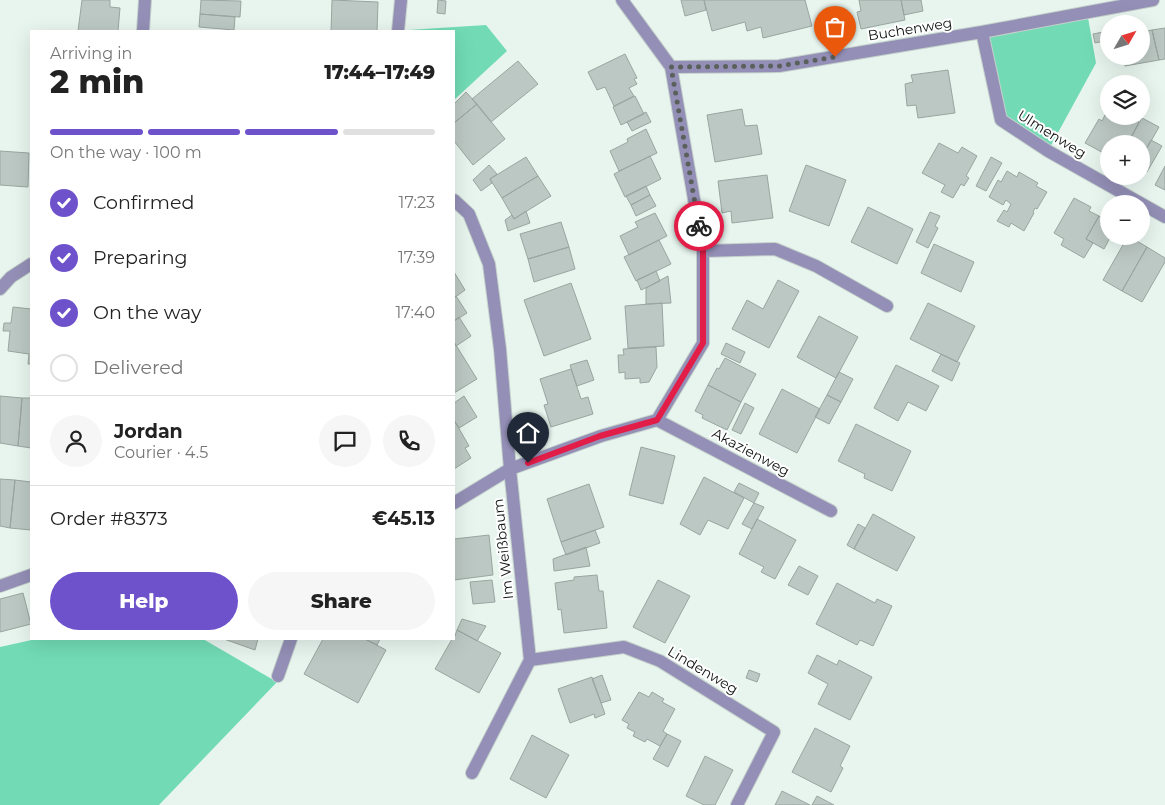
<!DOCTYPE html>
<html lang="en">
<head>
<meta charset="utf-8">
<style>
	:root { --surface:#fff; --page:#f6f6f6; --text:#222; --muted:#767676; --line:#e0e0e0; --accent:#6e52cb }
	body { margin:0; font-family:Montserrat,sans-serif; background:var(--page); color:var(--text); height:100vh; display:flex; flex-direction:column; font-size:19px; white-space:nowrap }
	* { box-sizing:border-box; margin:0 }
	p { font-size:16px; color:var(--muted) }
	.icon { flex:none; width:28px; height:28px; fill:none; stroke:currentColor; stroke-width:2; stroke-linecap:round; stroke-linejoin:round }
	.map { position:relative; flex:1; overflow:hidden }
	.drawer { position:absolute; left:30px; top:30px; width:425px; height:610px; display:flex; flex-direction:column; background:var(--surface); border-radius:0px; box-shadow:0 5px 20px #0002 }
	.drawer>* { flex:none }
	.needle { width:32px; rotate:51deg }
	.tools { position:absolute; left:1100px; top:15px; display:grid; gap:10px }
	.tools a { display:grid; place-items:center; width:50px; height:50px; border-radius:50%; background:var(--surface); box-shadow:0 5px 20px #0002; font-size:25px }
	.pin { position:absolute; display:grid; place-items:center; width:42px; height:42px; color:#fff; margin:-51px -21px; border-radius:50% 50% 50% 0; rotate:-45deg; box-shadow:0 0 5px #0007 }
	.pin .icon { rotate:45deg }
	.courier { position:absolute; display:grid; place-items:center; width:50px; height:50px; margin:-25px; border:4px solid #e11d48; border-radius:50%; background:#fff; color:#222; box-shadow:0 1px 6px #0007 }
	.overview em { font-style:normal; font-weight:800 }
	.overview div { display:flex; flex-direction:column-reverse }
	.overview { display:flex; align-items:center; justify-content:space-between; height:85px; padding:0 20px }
	h1 { font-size:32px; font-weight:800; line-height:38px }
	.bar { display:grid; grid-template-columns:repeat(4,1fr); gap:8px 5px; align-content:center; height:60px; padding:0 20px }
	.bar i { height:6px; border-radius:4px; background:var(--line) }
	.bar .current { background:var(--accent) }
	.bar p { grid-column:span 4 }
	.line { display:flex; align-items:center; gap:12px; padding:0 20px; border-top:1px solid var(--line) }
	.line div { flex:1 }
	.round { display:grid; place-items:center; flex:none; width:52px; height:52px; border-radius:26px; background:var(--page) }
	ol { padding:0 20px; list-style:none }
	li { display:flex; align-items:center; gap:15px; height:55px }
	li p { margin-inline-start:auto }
	li .icon { padding:5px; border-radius:50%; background:var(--accent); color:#fff; stroke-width:4 }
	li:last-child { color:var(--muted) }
	li i { width:28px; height:28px; border:2px solid var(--line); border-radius:50% }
	.button { display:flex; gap:10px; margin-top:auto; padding:10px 20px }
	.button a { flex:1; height:58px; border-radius:30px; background:var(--accent); color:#fff; font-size:20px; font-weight:800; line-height:58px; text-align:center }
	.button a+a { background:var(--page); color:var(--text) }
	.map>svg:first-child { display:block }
	.green { fill:#72dbb6 }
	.building { fill:#bcc8c3; stroke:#99a5a0 }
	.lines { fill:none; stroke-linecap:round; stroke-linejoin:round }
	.minor-casing { stroke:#c5d1cb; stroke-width:14 }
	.minor { stroke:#938fb6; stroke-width:12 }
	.done { stroke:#5a615d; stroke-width:5; stroke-dasharray:0 9 }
	.route { stroke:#e11d48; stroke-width:6 }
	.labels { text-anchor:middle; stroke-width:4; stroke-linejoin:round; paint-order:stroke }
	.street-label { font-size:14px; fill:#0d110f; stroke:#fff }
</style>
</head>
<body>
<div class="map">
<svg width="1165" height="805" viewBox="0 0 1165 805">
	<rect width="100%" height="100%" fill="#e8f5ef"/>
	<!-- green -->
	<path class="green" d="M1087,12L1096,63L1048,151L1001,120L982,32Z
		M486,25L507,51L454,100V31H408V30Z
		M36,639H203L277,682L159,805H0V647Z"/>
	<!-- building -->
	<path class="building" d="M82,0H110V7L120,8L118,31H78Z
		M201,0L241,1L240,17L200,14Z
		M332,0L378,2L377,31H331Z
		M438,0L446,1L445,14L437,13Z
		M681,0H704L706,10L685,16Z
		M704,0H805L812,26L763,38L761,27L747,31L745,22L712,31Z
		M859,0H901L905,20L861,29L857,12L861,11Z
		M901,0H921L923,11L904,15Z
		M200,14L235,17L234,30L199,27Z
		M1165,28V59L1159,60L1152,30Z
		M1152,30L1159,60L1125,66L1123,56H1141V32Z
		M1103,32L1105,41L1095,43L1093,34Z
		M625,54L637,78L634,79L637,84L629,88L634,96L614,106L605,87L597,90L588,72Z
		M518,61L538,84L491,122L472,99Z
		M948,70L955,113L918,118L916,105L907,106L905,84L913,82L911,75Z
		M466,92L477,104L454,123V104Z
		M635,96L644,114L621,125L613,107Z
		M477,104L505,139L473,165L454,141V123Z
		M1109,107V116H1129L1139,122L1128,144H1109V156L1085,143L1099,119L1102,121Z
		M742,109L745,126L757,125L762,154L715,162L707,115Z
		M646,112L651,122L632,131L627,122Z
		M1142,118L1159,127L1147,148L1130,139Z
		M646,129L657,153L619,171L610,151L628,142L627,139Z
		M1151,140L1162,146L1147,172L1141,169V158Z
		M939,143L958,153L962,147L977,156L966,176L969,178L964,186L961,184L953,198L941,192L945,185L922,173Z
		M0,151L29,153L28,187L0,185Z
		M650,156L661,179L625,197L614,174Z
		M526,157L538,176L502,198L490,179Z
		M991,157L1002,163L986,191L976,186Z
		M489,165L497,174L490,179L492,183L481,191L473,180Z
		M806,165L846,180L829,226L789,211Z
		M1165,166V190L1155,185Z
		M1007,171L1017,177L1019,172L1038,183L1036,186L1047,192L1037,209L1035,208L1033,212L1034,213L1024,231L1011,223L1009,227L997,221L1004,210L1007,212L1011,204L1006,200L1003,205L989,197L998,180L1001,182Z
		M767,175L773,218L732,223L731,211L722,213L718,181Z
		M538,176L551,196L514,219L502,198Z
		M646,186L650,195L631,205L626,196Z
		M650,195L656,206L636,216L631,205Z
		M1074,198L1091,207L1089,211L1099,216L1086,239L1093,243L1084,258L1061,245L1064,239L1054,233Z
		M868,207L913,229L897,264L851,242Z
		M526,211L530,223L508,231L505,220L512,215L514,219Z
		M930,212L940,216L935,226L938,228L928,248L916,242Z
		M655,213L667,236L629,255L620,236L638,227L635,222Z
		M1099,216L1109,222V236H1111L1104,249L1086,239Z
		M561,222L569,247L528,259L520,234Z
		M1128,236L1147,247L1122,291L1103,280Z
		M659,240L671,264L636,281L624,257Z
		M934,244L974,262L961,292L921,273Z
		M569,247L575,269L534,282L528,259Z
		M1147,247L1165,258V262L1142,302L1122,291Z
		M656,271L660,281L641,290L637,280Z
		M454,272L465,290L454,298Z
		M668,276L671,303L646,304V288Z
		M778,280L799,291L769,348L732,329L747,300L763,309Z
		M571,283L591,339L544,356L524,300Z
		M456,296L467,313L454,321V298Z
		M662,303L664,346L628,348L625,306Z
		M928,303L975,326L957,362L910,339Z
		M13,307L31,309V364H28L29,354L8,351L10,331H3L4,323H11Z
		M819,316L858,337L836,378L797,357Z
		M459,317L471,336L456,346L454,342V321Z
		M454,342L477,379L454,393Z
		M726,343L745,352L740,363L721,354Z
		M656,347L657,367L649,382L640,383V378L625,379V372L619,373L618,355H624L623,349Z
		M941,354L960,363L952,381L932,371Z
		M725,358L756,374L741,402L708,385L717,368L719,369Z
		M587,360L594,380L577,386L570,365Z
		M896,365L939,386L926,411L908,402L898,421L874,408Z
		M571,369L581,399L588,397L593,414L551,427L544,405L548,404L540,379Z
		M839,372L853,379L841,402L827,395Z
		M708,385L741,402L727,430L702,418L703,415L695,411Z
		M782,389L820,409L797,453L759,434Z
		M827,395L841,402L829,424L815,417Z
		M0,396L22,398L18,446L0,443Z
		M464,396L477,417L459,428L454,420V403Z
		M22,398H31V448L18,446Z
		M745,403L754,408L741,434L732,430Z
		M454,420L469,446L465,448L471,458L454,469Z
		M856,424L911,451L892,491L864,478L865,474L838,461Z
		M641,447L675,456L663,504L629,495Z
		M704,477L744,498L728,529L708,520L700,535L680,524Z
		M0,479L15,480L10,528L0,526Z
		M15,480L31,482V530L10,528Z
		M739,483L759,493L754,503L734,492Z
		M589,484L604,527L561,542L547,499Z
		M754,503L764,507L752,529L742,524Z
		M873,514L915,537L897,571L854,549Z
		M757,519L796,540L775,579L761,572L764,567L739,554Z
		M858,524L865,528L854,549L847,545Z
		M595,530L600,543L566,555L561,542Z
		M489,535L493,575L454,580V539Z
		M586,547L590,566L554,571L553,559Z
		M799,566L818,576L808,595L788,585Z
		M597,575L599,591H603L607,628L564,633L561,609L558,610L555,583L574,580V577Z
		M492,580L495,602L473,604L470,582Z
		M658,580L690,596L665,643L633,627Z
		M837,583L875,603L877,599L892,606L873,646L860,640L857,645L816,624Z
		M23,593L31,624L0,632V599Z
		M462,619L486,626L477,641L457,630Z
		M457,630L501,653L479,693L435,669L452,639H454Z
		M224,639H258L255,650Z
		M323,639H365L386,650L358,703L304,674Z
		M365,639H380L377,645Z
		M817,655L837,665L839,660L872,677L850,720L818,704L828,684L808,673Z
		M749,670L760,674L757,682L746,678Z
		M602,675L611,700L601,703L592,679Z
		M592,677L605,714L595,718L594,714L570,723L558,689Z
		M639,692L649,697L652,692L664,699L662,702L675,709L663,731L667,734L660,746L647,739L645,742L633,736L635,732L627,728L629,724L622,720Z
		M815,728L850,746L840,766L843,768L831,792L792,772Z
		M667,734L681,741L668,767L653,759Z
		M532,735L569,755L546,798L510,779Z
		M705,756L733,770L715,805H704L686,796Z
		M782,791L810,805H775Z
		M817,796L834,805H812Z"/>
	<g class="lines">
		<defs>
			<path id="minor" d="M143,31L145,0
				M398,31L401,0
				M982,32L1001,120L1048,151L1165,217
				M671,67L779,66L982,32L1153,0
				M454,200L469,214L489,264L500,349L510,469L530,660L472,773
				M703,251L775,249L816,266L887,306
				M0,289L11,277L31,264
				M657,420L831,511
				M454,503L510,469L601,436L657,420L703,343V251L671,67L622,0
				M0,586L31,575
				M530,660L624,647L660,661L774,732L737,805
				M278,676L291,639"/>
		</defs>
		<!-- minor casing -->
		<use href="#minor" class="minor-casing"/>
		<!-- minor -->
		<use href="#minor" class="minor"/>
	</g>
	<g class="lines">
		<!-- done -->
		<path class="done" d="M699,226L671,67L779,66L835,57"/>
		<!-- route -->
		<path class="route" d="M528,463L600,436L657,420L703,343V251L699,226"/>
	</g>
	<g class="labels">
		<!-- street labels -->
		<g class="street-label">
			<text transform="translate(910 29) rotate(-9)" y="5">Buchenweg</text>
			<text transform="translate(1052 134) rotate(32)" y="5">Ulmenweg</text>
			<text transform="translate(751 452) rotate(28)" y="5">Akazienweg</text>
			<text transform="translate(503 549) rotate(-96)" y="5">Im Weißbaum</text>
			<text transform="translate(703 670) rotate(31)" y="5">Lindenweg</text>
		</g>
	</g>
</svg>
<div class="tools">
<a><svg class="needle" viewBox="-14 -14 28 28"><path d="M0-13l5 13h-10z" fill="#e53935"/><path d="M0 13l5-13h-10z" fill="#767676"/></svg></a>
<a><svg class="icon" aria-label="layers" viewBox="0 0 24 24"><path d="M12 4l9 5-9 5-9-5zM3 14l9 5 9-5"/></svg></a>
<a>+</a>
<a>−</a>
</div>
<div class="pin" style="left:835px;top:57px;background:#ea580c"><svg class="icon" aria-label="bag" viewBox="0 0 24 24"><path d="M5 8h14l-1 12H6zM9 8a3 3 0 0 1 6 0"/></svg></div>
<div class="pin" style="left:528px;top:463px;background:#1f2937"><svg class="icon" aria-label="home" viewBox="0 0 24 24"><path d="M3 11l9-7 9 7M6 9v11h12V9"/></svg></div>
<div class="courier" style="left:699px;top:226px"><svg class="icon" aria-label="bike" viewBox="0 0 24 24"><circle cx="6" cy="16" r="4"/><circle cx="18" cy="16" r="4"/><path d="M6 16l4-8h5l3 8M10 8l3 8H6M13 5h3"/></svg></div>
<section class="drawer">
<div class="overview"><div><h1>2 min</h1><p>Arriving in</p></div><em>17:44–17:49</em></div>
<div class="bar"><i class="current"></i><i class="current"></i><i class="current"></i><i></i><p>On the way · 100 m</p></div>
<ol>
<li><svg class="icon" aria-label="check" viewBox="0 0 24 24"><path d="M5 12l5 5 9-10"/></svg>Confirmed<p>17:23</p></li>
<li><svg class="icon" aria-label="check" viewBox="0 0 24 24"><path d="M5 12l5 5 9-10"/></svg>Preparing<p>17:39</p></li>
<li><svg class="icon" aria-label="check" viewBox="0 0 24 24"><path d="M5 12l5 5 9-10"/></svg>On the way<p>17:40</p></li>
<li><i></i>Delivered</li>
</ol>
<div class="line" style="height:90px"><a class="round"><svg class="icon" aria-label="person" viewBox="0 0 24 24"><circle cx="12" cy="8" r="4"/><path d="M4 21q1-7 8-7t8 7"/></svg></a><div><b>Jordan</b><p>Courier · 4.5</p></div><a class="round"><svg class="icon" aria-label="chat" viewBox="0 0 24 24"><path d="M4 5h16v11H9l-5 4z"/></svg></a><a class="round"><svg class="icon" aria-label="phone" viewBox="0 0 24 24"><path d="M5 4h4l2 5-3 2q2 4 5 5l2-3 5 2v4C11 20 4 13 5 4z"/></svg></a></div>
<div class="line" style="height:65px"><div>Order #8373</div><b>€45.13</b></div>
<div class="button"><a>Help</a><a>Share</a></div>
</section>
</div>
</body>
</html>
